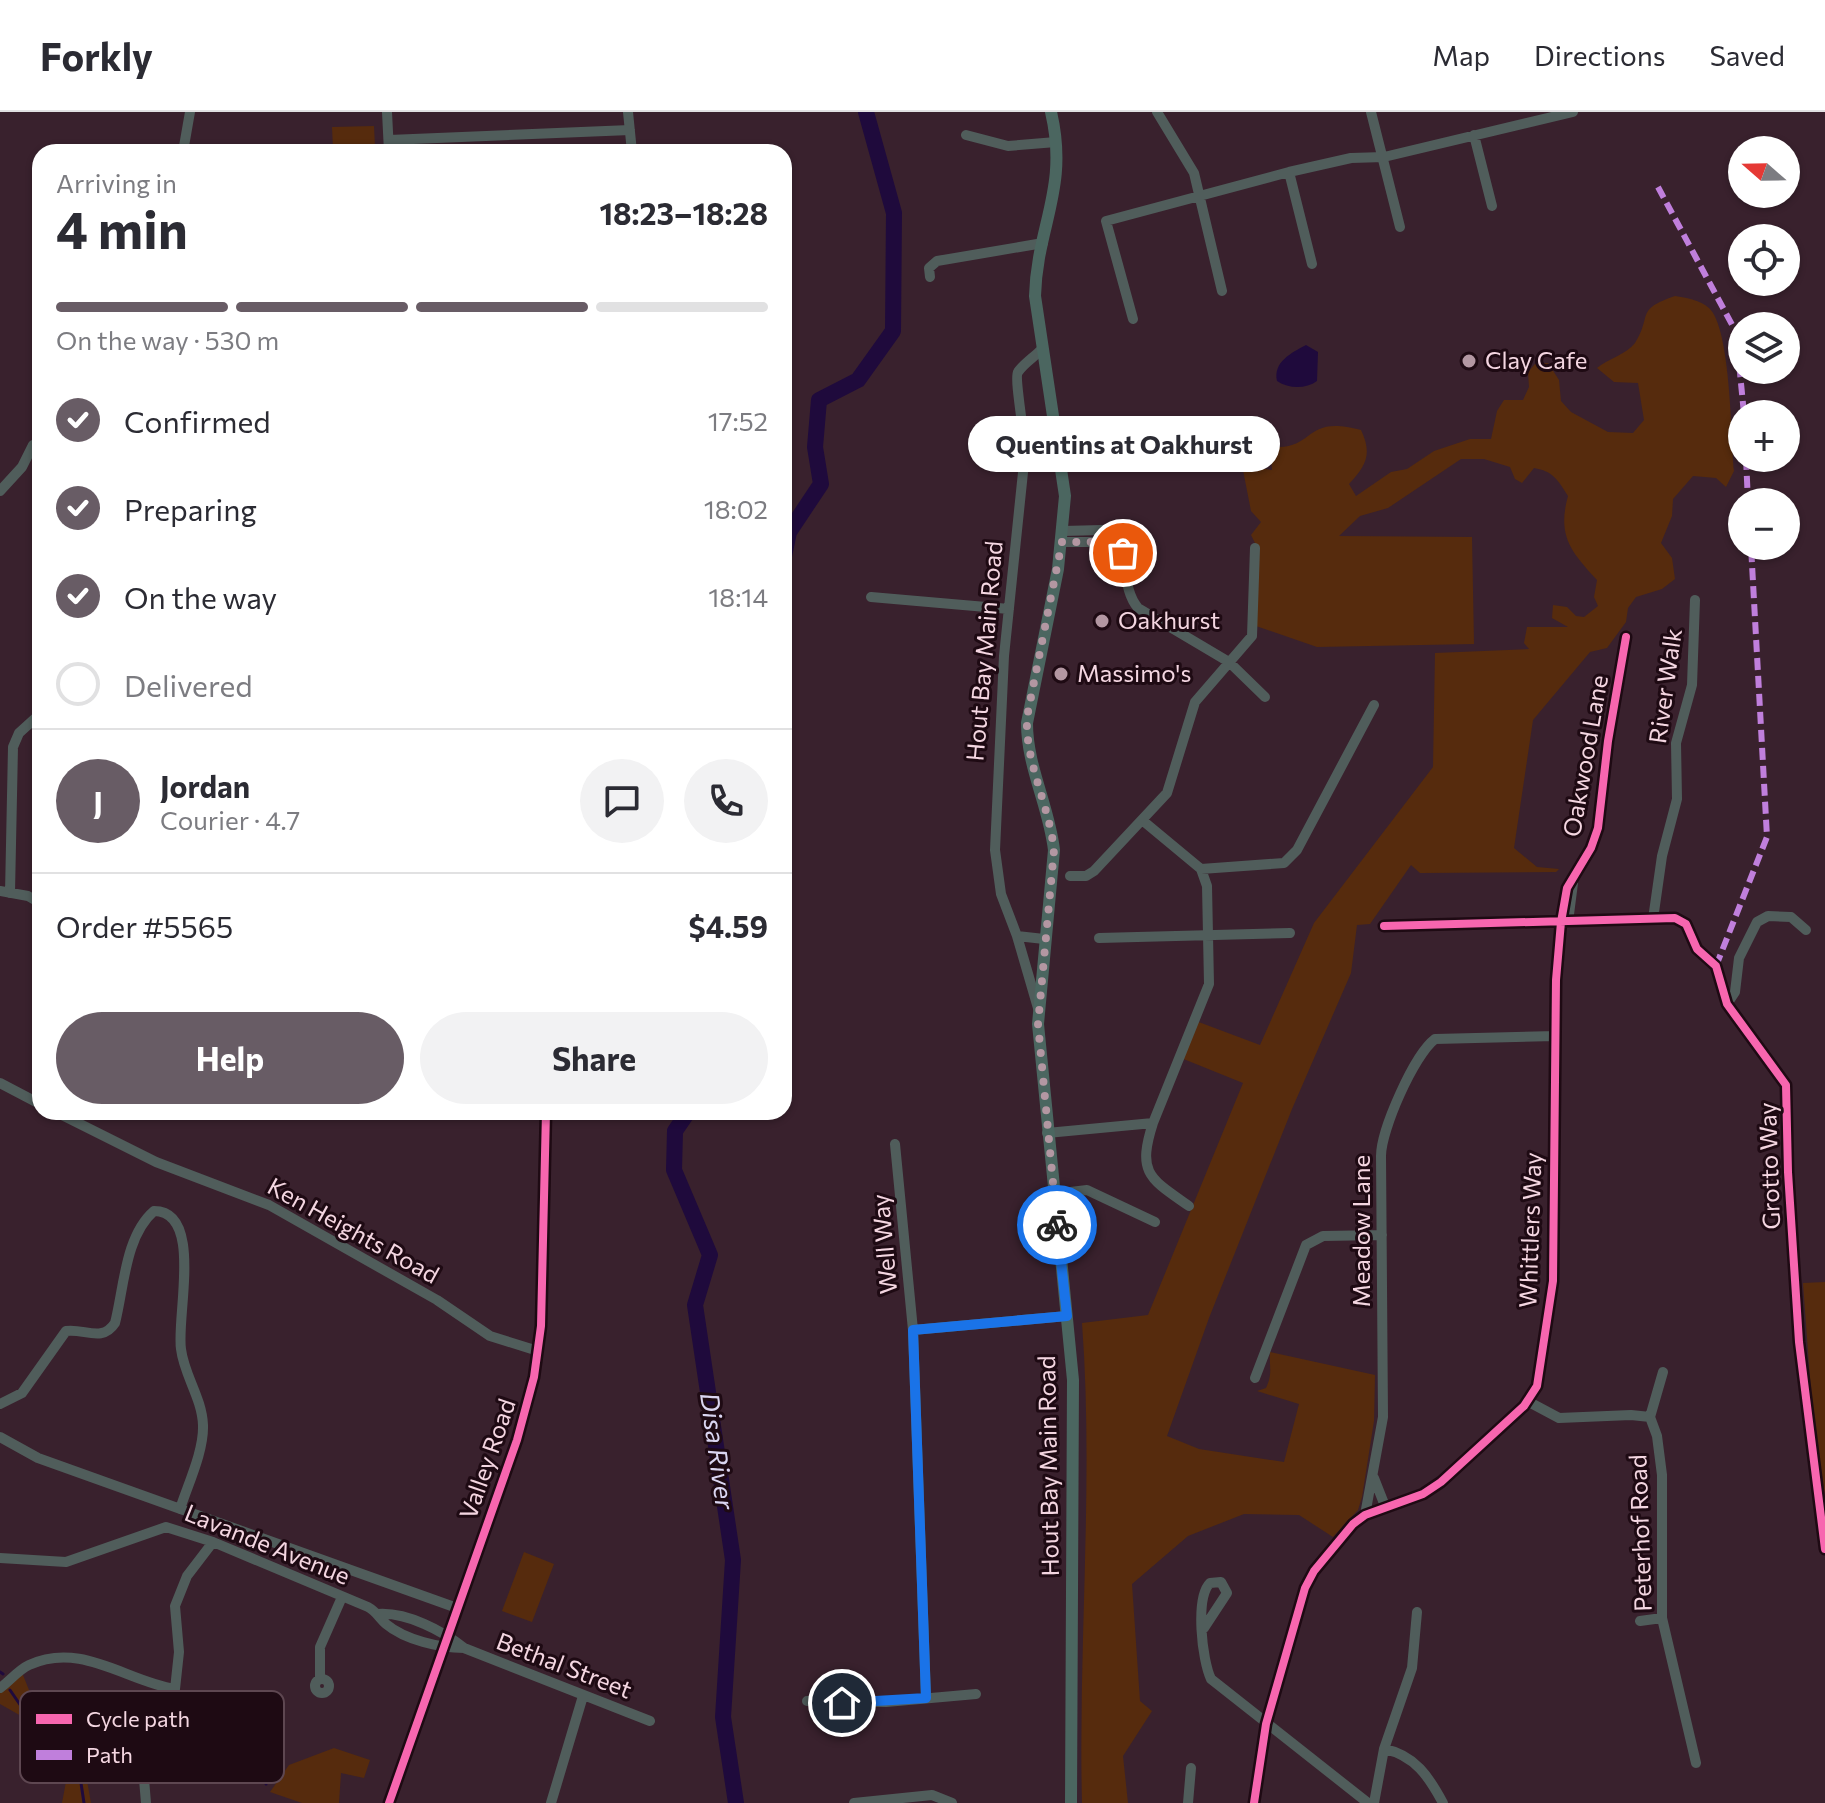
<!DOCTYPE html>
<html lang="en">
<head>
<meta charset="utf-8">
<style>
	:root { --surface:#fff; --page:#f2f2f3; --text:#2b2b33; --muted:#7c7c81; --line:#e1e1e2; --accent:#685c65 }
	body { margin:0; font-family:Commissioner,sans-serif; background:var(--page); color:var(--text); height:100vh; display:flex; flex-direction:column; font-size:30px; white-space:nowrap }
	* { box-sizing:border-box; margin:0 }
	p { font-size:26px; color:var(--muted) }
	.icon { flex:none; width:44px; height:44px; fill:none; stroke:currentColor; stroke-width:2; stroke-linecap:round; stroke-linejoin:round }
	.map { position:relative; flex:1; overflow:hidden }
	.sheet { position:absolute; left:32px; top:32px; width:760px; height:976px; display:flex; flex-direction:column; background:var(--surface); border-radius:24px; box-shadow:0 2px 6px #0004 }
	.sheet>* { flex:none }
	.needle { width:52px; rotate:290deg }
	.fabs { position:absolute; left:1728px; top:24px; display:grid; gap:16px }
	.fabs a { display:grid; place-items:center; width:72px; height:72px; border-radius:50%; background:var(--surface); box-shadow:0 2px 6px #0004; font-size:40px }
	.pin { position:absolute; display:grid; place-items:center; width:68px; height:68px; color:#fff; margin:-34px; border:4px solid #fff; border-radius:50%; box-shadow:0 2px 8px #0007 }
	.courier { position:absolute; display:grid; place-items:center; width:80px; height:80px; margin:-40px; border:6px solid #1a73e8; border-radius:50%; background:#fff; color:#222; box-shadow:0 2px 10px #0007 }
	.bubble { position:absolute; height:56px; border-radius:28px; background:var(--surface); box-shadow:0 2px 6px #0004; font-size:26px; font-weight:700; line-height:56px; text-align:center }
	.summary em { font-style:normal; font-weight:700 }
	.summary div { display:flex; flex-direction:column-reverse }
	.summary { display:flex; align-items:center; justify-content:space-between; height:136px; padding:0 24px }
	h1 { font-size:52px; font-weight:700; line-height:60px }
	.bar { display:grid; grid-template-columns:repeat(4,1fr); gap:12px 8px; align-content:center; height:96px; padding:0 24px }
	.bar i { height:10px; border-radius:6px; background:var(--line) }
	.bar .active { background:var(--accent) }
	.bar p { grid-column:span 4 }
	.line { display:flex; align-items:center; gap:20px; padding:0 24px; border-top:2px solid var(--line) }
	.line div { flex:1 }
	.round { display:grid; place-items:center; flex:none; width:84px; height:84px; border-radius:42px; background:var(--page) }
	ol { padding:0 24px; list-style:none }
	li { display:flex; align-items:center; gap:24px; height:88px }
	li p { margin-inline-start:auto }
	li .icon { padding:8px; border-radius:50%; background:var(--accent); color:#fff; stroke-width:4 }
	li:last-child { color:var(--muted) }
	li i { width:44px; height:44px; border:4px solid var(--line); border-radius:50% }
	.cta { display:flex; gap:16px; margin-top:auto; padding:16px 24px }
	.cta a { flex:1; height:92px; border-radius:48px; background:var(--accent); color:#fff; font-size:32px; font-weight:700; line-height:92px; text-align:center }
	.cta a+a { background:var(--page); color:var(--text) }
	header { display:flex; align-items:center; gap:48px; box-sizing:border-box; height:112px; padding:0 40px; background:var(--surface); border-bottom:2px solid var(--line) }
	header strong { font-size:38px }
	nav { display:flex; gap:44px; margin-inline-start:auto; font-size:28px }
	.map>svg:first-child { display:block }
	.green { fill:#562b0d }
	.water { fill:#1f0a3c }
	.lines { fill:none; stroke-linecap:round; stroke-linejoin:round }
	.stream { stroke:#1f0a3c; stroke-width:3 }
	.river { stroke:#1f0a3c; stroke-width:16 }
	.minor { stroke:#505d5b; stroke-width:10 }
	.major { stroke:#4b6660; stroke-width:12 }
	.quiet { stroke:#c07fdc; stroke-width:6; stroke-dasharray:12 6; stroke-linecap:butt }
	.cycleway-casing { stroke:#1e0a13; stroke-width:13 }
	.cycleway { stroke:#f766af; stroke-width:8 }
	.done { stroke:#b397a2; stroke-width:8; stroke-dasharray:0 14.4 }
	.route { stroke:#1a73e8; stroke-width:10 }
	.poi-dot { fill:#b397a2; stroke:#1e0a13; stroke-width:3 }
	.labels { text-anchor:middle; stroke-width:6; stroke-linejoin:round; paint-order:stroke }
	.poi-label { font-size:24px; fill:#f4d6e1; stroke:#1e0a13; text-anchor:start }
	.street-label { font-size:24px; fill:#f4d6e1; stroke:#1e0a13 }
	.water-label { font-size:26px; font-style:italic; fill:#dad5f1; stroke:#1e0a13 }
	.key { fill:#1e0a13; stroke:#5e4751; stroke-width:2 }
	.key-label { font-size:22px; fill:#f4d6e1 }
</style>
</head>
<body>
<header>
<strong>Forkly</strong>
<nav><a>Map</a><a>Directions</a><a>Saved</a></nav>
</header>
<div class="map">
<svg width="1825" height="1691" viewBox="0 0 1825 1691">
	<rect width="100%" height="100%" fill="#39212d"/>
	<!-- green -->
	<path class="green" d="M374,14L375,35L333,37L332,15Z
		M1675,184C1687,186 1700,188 1709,196C1731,216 1731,326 1734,359L1726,375L1716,366L1693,364L1673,387L1672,404L1661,431L1672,446L1675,467L1662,477L1636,485L1628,496L1626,510L1607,536L1590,540L1533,608L1514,736L1537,755L1559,757L1556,760L1420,761L1411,753L1370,812L1357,813L1351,861L1292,997L1209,1206L1167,1324L1199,1337L1284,1350L1299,1292L1257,1279L1266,1276C1273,1261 1269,1255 1270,1240L1375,1263L1374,1309L1362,1385L1358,1398L1333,1425L1299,1403L1244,1402L1188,1424L1132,1472L1140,1589L1152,1599L1123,1644L1128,1691H1082C1078,1531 1094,1371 1082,1211L1148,1203L1243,971L1181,946L1196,909L1260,933L1314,811L1433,655L1435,541L1529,537L1524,531L1527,515H1568L1552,506L1553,493L1567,495L1576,504L1584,505L1598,494L1594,485L1597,468C1571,440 1557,424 1568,384C1558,368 1553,359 1534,356L1522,371L1515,367L1510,355L1484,347H1461L1388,396L1360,404L1339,424L1472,425L1474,532L1317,535L1253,513L1255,431L1251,423L1261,410L1251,399L1242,353L1272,358L1271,346L1279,335C1315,334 1306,303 1361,318C1372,341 1367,353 1349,372L1356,384L1391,360L1407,357L1434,339L1470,327H1491L1497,299L1504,288H1523L1529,275L1528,260L1535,252L1548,251L1559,268L1561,289L1571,300L1608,320L1633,321L1644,308L1638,271L1614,270L1597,256C1608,247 1627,242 1635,231C1653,203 1634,198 1675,184Z
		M1825,1170V1385L1812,1294L1803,1171Z
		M524,1440L554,1452L532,1510L502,1499Z
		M21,1558L37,1598L59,1614L84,1652L91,1691H62L68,1659L64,1647L49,1637L23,1605L0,1592V1579Z
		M334,1636L370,1648L364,1666L341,1661L339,1691H302L270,1680L289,1653Z"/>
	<!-- water -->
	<path class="water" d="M1306,233L1318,240L1317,269C1306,277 1289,277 1277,269C1273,250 1291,241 1306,233Z"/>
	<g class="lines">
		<!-- stream -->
		<path class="stream" d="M0,1560L3,1562
			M10,1578L23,1597L61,1622L79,1658L84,1691
			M184,1588L217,1593L237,1603C235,1649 261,1643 266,1672"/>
		<!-- river -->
		<path class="river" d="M784,444L789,420L821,372L815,335L819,288L858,268L893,219L894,101L866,0
			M688,1000L675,1019L674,1058L710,1143L695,1193L733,1448L723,1605L736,1691"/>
		<!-- minor -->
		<path class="minor" d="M387,0L389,40
			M628,0L632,40
			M1157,0L1194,61L1222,179
			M1371,0L1400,115
			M966,23L1008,34L1056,30
			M1474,23L1492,94
			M389,28L630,18
			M183,40L190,0
			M1289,60L1312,152
			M930,165L929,156L937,149L1043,131
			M1133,207L1106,109L1289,60L1351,46L1384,45L1573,0
			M1041,238C1034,245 1023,252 1018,260C1014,266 1025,324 1025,341L1004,544L995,738L1001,782L1017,824L1044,827
			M0,379L22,355L33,333
			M1063,419L1102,418L1114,422C1129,444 1121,476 1138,496L1229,550L1265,585
			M1062,430H1103L1121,440
			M871,485L1009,497
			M1142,708L1201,757L1284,751L1297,738L1374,593
			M1070,764H1086L1094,759L1167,681L1195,590L1252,524L1255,436
			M0,779L28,784L40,791
			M10,781L13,635L19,621L40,602
			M1653,807L1662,744L1677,687L1676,631L1692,573L1695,488
			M1568,810L1573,771
			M1384,814L1675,806L1686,812L1697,837L1716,854L1727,892L1786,973L1788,1060L1799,1230L1825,1437
			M1017,824L1038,896
			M1099,826L1290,821
			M1727,892L1735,880L1739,846L1757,810L1768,804L1791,805L1806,818
			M0,971L40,992
			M56,1000L156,1050L269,1093L437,1188L490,1224L538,1239
			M1153,1011C1137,1061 1149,1066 1189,1094
			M1047,1021L1153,1011L1209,872L1207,774L1201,757
			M895,1032L913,1218L926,1586
			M1054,1082L1087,1078L1155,1110
			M913,1218L1067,1204
			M1255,1266L1306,1133L1323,1124L1382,1123
			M1529,1290L1559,1306L1631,1303L1650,1305
			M0,1292L22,1281L66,1219C84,1216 102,1231 115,1211C124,1176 125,1124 154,1099C204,1099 176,1205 181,1237C184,1263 202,1286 203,1313C204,1339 188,1372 180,1397
			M1650,1305L1657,1324L1662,1363V1506L1696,1651
			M1650,1305L1663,1260
			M0,1325L38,1346L457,1496
			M1374,1366L1385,1394
			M1365,1403L1383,1305L1381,1044C1381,1018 1414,943 1435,927L1555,924
			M0,1446L66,1450L166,1415L213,1430L368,1495C377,1500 379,1506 386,1512C405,1528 440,1536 464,1536
			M378,1502C407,1500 443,1519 464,1536L650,1609
			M1640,1509L1662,1506
			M1204,1516L1227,1481L1221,1470L1210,1471C1195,1486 1202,1548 1211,1567L1368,1691
			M320,1566V1535L342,1485
			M315 1574a7 7 0 1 1 14 0a7 7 0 1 1-14 0Z
			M0,1576C9,1570 18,1558 29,1553C81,1529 126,1569 175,1577
			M807,1589L886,1590L976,1582
			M1384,1637C1415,1643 1429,1665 1443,1691
			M146,1691L144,1667L169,1611L175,1577L179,1540L175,1494L187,1464L213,1430
			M389,1691L517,1328L534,1265L541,1214L546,1000
			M551,1691L583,1584
			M854,1691L932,1683L952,1691
			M1188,1691L1191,1656
			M1254,1691L1266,1612L1305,1476L1314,1459L1353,1412L1365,1403L1423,1382L1441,1370L1524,1294L1537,1274L1553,1169L1556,868L1561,810L1567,776L1591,736L1598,716L1608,629L1626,525
			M1374,1691L1384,1637L1412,1556L1417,1500"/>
		<!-- major -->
		<path class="major" d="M1051,0C1069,77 1037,113 1035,184L1065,384L1058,457L1027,611C1027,655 1049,694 1054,738L1038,912L1073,1268L1071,1691"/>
		<!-- quiet -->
		<path class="quiet" d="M1658,75L1736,220L1744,302
			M1746,346L1748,390
			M1716,854L1767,725L1751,434"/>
		<defs>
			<path id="cycleway" d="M1384,814L1675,806L1686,812L1697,837L1716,854L1727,892L1786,973L1788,1060L1799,1230L1825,1437
				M389,1691L517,1328L534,1265L541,1214L546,1000
				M1254,1691L1266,1612L1305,1476L1314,1459L1353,1412L1365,1403L1423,1382L1441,1370L1524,1294L1537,1274L1553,1169L1556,868L1561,810L1567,776L1591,736L1598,716L1608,629L1626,525"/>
		</defs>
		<!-- cycleway casing -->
		<use href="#cycleway" class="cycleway-casing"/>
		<!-- cycleway -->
		<use href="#cycleway" class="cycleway"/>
	</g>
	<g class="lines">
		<!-- done -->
		<path class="done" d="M1057,1113L1038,912L1054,738C1049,692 1025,651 1027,605L1062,430H1103L1123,441"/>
		<!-- route -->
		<path class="route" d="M842,1591L926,1586L913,1218L1067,1204L1057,1113"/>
	</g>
	<!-- markers -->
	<g class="poi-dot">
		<circle cx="1469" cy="249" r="8"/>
		<circle cx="1102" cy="509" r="8"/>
		<circle cx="1061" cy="562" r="8"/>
	</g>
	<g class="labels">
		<!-- poi labels -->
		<g class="poi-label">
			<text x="1485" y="257">Clay Cafe</text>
			<text x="1118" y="517">Oakhurst</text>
			<text x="1077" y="570">Massimo's</text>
		</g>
		<!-- street labels -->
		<g class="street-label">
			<text transform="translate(985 539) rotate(-85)" y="8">Hout Bay Main Road</text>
			<text transform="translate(1666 574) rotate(-82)" y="8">River Walk</text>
			<text transform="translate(1586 644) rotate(-80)" y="8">Oakwood Lane</text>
			<text transform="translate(1770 1054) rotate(-92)" y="8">Grotto Way</text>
			<text transform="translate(1531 1118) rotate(-88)" y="8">Whittlers Way</text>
			<text transform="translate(353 1119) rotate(29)" y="8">Ken Heights Road</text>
			<text transform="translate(1362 1119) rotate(-90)" y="8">Meadow Lane</text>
			<text transform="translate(885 1132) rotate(-95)" y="8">Well Way</text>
			<text transform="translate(488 1347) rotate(-71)" y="8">Valley Road</text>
			<text transform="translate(1049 1354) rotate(-91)" y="8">Hout Bay Main Road</text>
			<text transform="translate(1641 1421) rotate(-92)" y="8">Peterhof Road</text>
			<text transform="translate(267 1433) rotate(22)" y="8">Lavande Avenue</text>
			<text transform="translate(564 1554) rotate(21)" y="8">Bethal Street</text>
		</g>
		<!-- water labels -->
		<g class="water-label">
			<text transform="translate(717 1339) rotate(82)" y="9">Disa River</text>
		</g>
	</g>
	<!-- legend -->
	<rect x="20" y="1579" width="264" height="92" rx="12" class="key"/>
	<rect x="36" y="1602" width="36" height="10" fill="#f766af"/>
	<rect x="36" y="1638" width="36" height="10" fill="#c07fdc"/>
	<g class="key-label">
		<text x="86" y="1615">Cycle path</text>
		<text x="86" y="1651">Path</text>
	</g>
</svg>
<div class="fabs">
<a><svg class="needle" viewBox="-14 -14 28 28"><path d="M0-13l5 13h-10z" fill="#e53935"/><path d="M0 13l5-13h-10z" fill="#7c7c81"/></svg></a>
<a><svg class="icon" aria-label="locate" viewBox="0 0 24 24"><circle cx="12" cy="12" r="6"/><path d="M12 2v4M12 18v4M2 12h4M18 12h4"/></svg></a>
<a><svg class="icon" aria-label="layers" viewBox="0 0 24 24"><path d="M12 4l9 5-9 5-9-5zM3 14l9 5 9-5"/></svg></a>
<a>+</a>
<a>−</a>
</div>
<div class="pin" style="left:1123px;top:441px;background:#ea580c"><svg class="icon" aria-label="bag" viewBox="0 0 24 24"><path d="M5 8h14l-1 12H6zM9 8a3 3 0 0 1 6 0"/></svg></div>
<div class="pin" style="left:842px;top:1591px;background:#1f2937"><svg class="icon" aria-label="home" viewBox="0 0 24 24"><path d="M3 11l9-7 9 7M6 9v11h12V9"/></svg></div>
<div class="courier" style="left:1057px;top:1113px"><svg class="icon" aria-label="bike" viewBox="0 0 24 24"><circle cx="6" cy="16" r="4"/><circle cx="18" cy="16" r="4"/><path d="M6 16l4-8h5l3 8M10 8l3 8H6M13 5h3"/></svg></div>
<div class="bubble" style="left:968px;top:304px;width:312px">Quentins at Oakhurst</div>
<section class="sheet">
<div class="summary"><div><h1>4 min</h1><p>Arriving in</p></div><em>18:23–18:28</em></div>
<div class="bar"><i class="active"></i><i class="active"></i><i class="active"></i><i></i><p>On the way · 530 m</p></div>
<ol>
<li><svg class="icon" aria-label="check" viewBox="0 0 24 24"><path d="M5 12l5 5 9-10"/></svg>Confirmed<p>17:52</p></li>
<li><svg class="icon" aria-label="check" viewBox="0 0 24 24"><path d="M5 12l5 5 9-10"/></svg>Preparing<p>18:02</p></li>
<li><svg class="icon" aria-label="check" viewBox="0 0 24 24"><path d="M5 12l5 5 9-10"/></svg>On the way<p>18:14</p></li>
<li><i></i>Delivered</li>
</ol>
<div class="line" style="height:144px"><b class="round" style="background:var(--accent);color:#fff">J</b><div><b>Jordan</b><p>Courier · 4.7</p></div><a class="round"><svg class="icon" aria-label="chat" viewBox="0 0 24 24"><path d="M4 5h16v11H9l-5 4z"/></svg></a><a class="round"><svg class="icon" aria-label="phone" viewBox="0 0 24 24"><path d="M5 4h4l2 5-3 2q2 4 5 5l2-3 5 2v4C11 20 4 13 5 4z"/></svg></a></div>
<div class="line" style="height:104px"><div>Order #5565</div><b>$4.59</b></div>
<div class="cta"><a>Help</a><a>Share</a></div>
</section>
</div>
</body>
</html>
